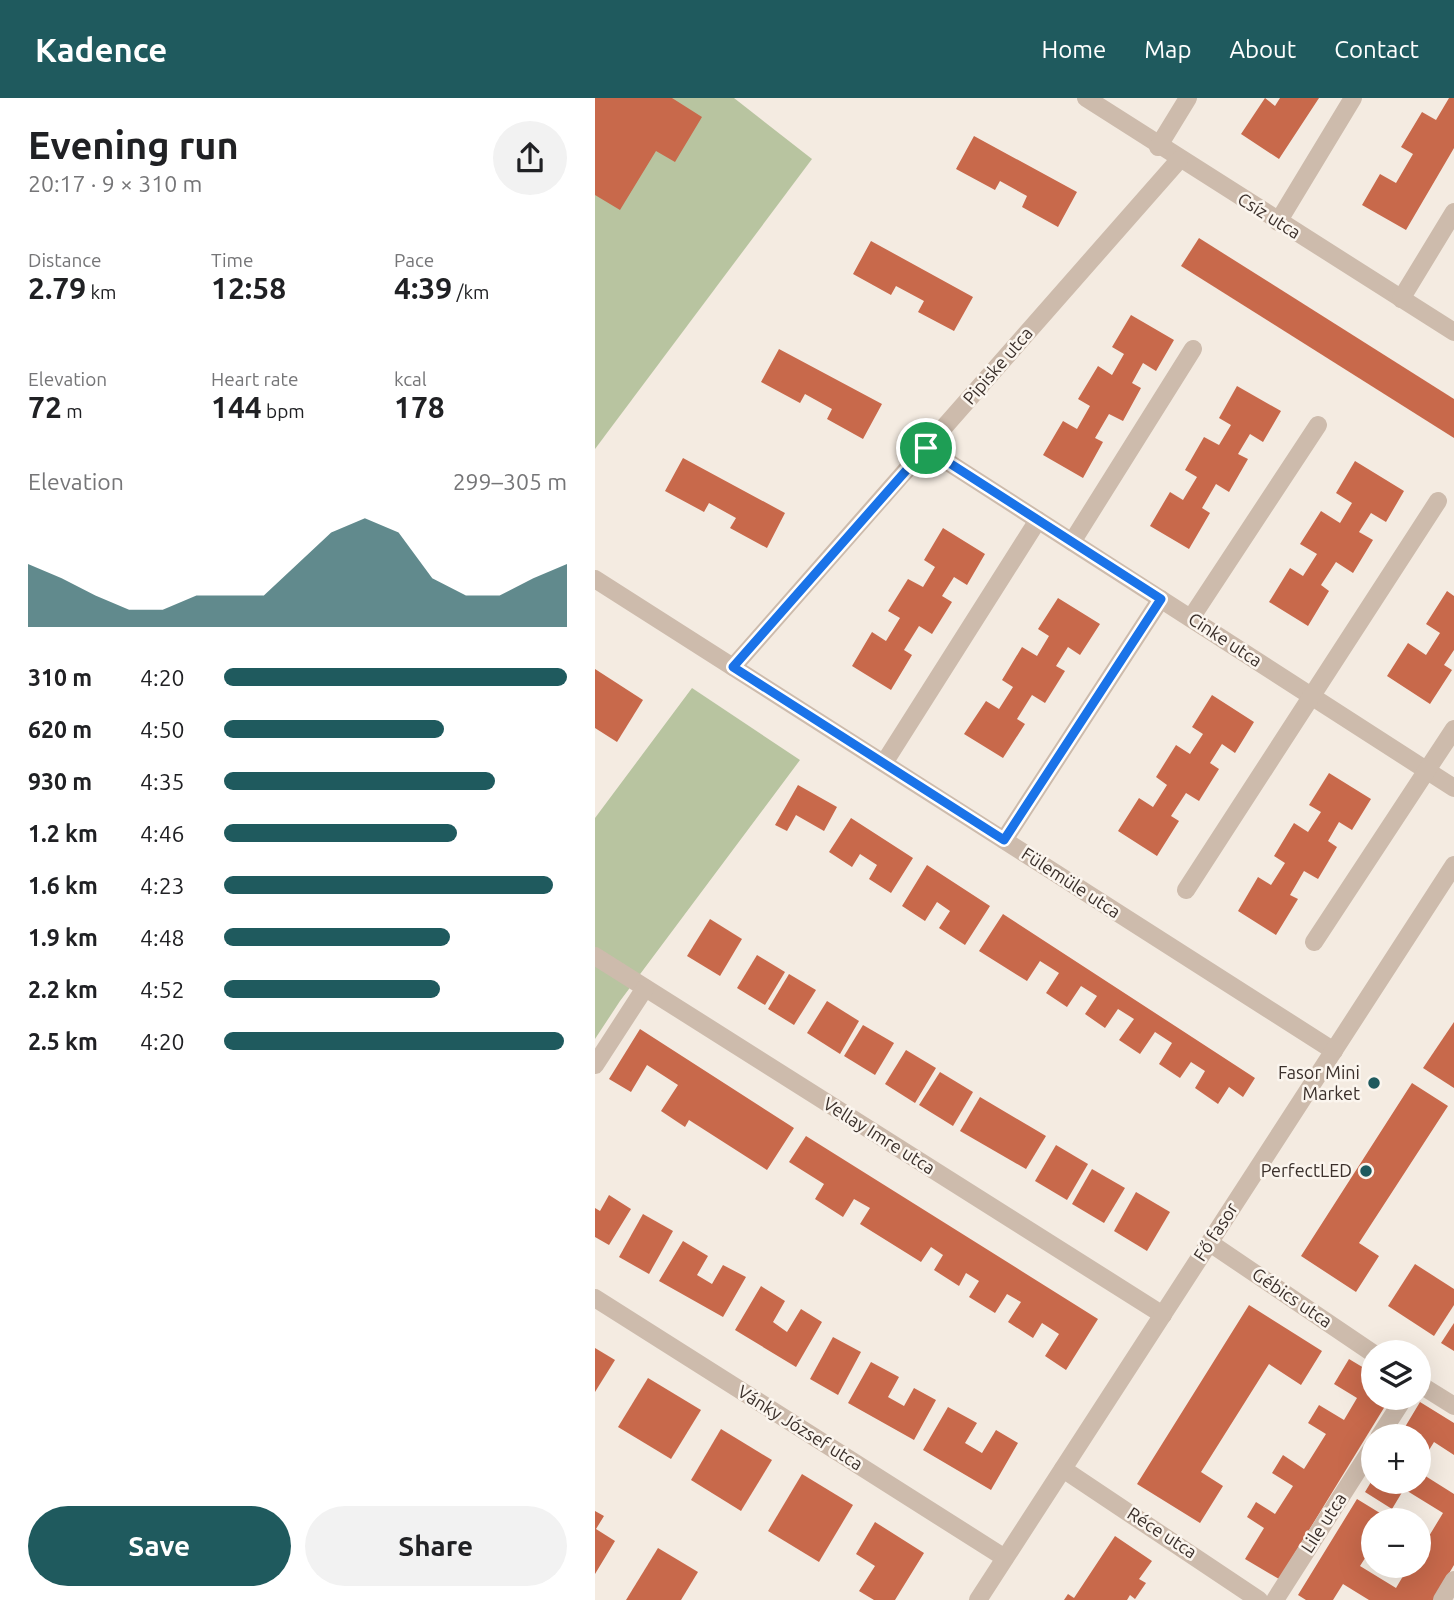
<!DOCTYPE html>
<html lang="en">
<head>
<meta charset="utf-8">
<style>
	:root { --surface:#fff; --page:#f2f2f2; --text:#202124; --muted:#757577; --accent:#1f5a5e }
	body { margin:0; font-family:Ubuntu,sans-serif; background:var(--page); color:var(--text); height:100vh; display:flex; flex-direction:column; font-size:26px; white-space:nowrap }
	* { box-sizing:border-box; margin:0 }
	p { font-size:23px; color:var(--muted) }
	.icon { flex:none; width:38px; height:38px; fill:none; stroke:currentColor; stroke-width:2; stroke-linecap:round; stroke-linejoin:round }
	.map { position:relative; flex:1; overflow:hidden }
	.details { display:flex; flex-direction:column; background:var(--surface); width:595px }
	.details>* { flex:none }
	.tools { position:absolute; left:766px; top:1242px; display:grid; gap:14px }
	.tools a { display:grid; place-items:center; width:70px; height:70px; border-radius:50%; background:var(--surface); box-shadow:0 7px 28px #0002; font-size:35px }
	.pin { position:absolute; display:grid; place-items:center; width:60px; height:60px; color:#fff; margin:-30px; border:4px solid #fff; border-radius:50%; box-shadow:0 2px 7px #0007 }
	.round { display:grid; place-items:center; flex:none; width:74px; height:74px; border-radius:37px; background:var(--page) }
	.summary { display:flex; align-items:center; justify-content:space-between; height:119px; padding:0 28px }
	h1 { font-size:38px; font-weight:700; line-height:52px }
	.figures { display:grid; grid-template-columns:repeat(3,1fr); gap:10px; height:119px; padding:7px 28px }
	.figures div { display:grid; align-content:center }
	.figures b { font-size:30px; font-weight:700 }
	.figures small { font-size:19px; font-weight:400 }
	.figures p { font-size:19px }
	.chart { height:196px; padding:14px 28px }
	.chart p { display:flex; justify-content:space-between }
	.chart svg { width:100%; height:126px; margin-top:7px; fill:var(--accent); opacity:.7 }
	.button { display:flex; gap:14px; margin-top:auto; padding:14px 28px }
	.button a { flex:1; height:80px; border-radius:42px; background:var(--accent); color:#fff; font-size:28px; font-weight:700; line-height:80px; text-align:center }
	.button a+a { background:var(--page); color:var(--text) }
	ul { padding:0 28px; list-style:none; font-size:23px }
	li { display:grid; grid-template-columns:112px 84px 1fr; align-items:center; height:52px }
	li i { height:18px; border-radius:9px; background:var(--accent) }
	header { display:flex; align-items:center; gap:42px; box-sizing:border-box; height:98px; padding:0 35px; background:var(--accent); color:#fff }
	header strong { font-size:33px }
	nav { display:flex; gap:38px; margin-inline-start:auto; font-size:24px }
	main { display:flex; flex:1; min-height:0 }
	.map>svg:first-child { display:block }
	.green { fill:#b8c4a0 }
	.building { fill:#c8694b }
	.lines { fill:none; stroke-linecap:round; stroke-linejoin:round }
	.minor { stroke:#cdbbac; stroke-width:18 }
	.route-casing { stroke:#fff; stroke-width:14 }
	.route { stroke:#1a73e8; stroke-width:9 }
	.poi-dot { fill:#1f5a5e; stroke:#fbf5ee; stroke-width:2.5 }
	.labels { text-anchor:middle; stroke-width:5; stroke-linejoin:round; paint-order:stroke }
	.street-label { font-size:18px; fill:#3b302b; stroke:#fbf5ee }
	.poi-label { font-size:18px; fill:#3b302b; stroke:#fbf5ee; text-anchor:end }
</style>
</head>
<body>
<header>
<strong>Kadence</strong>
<nav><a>Home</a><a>Map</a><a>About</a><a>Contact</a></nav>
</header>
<main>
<section class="details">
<div class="summary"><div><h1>Evening run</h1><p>20:17 · 9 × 310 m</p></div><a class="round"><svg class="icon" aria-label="share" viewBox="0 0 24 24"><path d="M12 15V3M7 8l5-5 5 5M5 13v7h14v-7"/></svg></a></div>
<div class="figures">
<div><p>Distance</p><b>2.79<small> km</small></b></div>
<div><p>Time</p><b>12:58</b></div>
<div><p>Pace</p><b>4:39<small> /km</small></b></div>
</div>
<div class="figures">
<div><p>Elevation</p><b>72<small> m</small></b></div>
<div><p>Heart rate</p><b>144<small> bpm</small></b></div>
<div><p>kcal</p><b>178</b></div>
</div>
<div class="chart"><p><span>Elevation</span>299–305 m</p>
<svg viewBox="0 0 160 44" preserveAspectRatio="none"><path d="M0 44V22L10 27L20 33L30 38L40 38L50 33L60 33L70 33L80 22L90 11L100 6L110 11L120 27L130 33L140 33L150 27L160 22V44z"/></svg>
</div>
<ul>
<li><b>310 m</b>4:20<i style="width:100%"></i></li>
<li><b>620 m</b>4:50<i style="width:64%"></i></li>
<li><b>930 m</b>4:35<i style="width:79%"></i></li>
<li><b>1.2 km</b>4:46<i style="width:68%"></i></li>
<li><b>1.6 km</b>4:23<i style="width:96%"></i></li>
<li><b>1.9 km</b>4:48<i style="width:66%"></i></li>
<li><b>2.2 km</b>4:52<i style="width:63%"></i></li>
<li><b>2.5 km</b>4:20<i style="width:99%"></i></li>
</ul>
<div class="button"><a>Save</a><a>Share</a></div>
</section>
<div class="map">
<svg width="859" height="1502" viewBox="0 0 859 1502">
	<rect width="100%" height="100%" fill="#f4ebe1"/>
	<!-- green -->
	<g class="green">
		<polygon points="0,0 139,0 217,61 0,351"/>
		<polygon points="97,590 205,662 25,903 0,941 0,720"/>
	</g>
	<!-- building -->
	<g class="building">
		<polygon points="0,0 77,0 107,19 80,64 61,53 25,112 0,97"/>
		<polygon points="670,0 680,8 685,0 724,0 684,61 646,36"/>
		<polygon points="854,0 859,0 859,50 811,132 767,107 785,76 801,85 818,56 806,49 827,14 841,22"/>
		<polygon points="379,38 482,94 463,129 427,109 432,98 405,83 400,92 361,71"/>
		<polygon points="604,140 859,301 859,340 586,168"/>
		<polygon points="276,143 378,199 359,233 323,214 329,203 301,188 296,197 258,176"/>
		<polygon points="536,217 579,242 561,273 548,265 537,285 546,290 528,323 514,316 500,340 508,344 488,380 448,357 468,323 482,331 495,308 483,301 503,268 517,277 529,256 517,249"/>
		<polygon points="184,251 287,306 268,341 232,321 237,311 210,296 205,305 166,284"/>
		<polygon points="642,288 686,313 668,344 655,336 643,356 653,361 634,394 621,386 607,410 615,415 594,451 555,428 575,394 588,402 602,379 590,372 609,339 624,347 636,327 624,320"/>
		<polygon points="88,360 190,415 172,450 135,430 141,420 114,405 109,414 70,393"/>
		<polygon points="760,363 809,393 791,424 776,415 764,434 778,442 758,475 741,464 726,487 734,493 713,528 674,504 695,470 708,478 722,456 705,446 726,413 745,425 757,405 741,395"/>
		<polygon points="348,430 390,456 372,487 359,479 347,498 357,504 337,536 324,528 309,552 317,557 296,592 257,568 277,534 291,543 305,520 293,513 313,481 328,489 340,469 329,462"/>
		<polygon points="852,493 859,498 859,552 849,567 857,572 835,606 792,578 813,545 831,557 845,535 831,526"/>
		<polygon points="463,500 505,526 485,557 473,549 461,568 470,573 450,605 437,597 422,621 430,626 408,660 369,636 391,603 404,611 418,589 407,582 427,549 442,558 454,538 443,531"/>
		<polygon points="0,571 48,602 22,644 0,630"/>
		<polygon points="617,597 659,624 640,655 627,646 615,665 624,671 604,703 591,695 576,718 584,723 562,758 523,733 544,700 558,709 572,687 561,679 581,647 595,656 608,636 597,629"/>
		<polygon points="734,675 776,701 757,732 744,724 733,743 742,749 723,781 709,773 695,797 703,801 681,837 643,813 663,779 676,787 690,765 679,758 699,725 713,734 726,714 714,707"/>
		<polygon points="203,687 242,709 229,733 201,717 192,733 180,727"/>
		<polygon points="256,720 318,760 296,795 274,781 282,767 265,756 257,769 234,754"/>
		<polygon points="332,767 395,808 370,847 344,830 355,813 342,804 330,823 307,808"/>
		<polygon points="408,816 660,980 648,999 634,989 623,1006 600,990 610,973 596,964 585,980 564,966 577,945 560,934 545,956 524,942 539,921 523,911 510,930 490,916 502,898 486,888 472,909 451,895 464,875 445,863 432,883 384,853"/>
		<polygon points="115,821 147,841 125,878 92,858"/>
		<polygon points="162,857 190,874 170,907 142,890"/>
		<polygon points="194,876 221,892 199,927 173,911"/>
		<polygon points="232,903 264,923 245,956 212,935"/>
		<polygon points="859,924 859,990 828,970"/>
		<polygon points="268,927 299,945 280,977 249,958"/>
		<polygon points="45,931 199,1030 172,1072 94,1022 90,1029 66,1013 83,987 52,967 36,994 14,981"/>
		<polygon points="311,952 341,970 320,1005 290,986"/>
		<polygon points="345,974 378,994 358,1028 324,1007"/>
		<polygon points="817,985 853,1008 764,1145 784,1158 761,1194 706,1158"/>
		<polygon points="385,999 451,1038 431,1071 365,1033"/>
		<polygon points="211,1038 503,1221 471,1272 450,1258 464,1236 447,1225 438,1240 413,1224 426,1204 412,1196 400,1215 374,1199 384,1183 371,1175 364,1188 339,1172 348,1157 336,1149 326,1164 265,1126 275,1110 259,1101 248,1119 220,1101 229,1086 194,1064"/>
		<polygon points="461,1047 493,1066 472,1102 440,1083"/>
		<polygon points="497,1071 530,1090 509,1125 477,1106"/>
		<polygon points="541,1094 575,1114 552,1153 519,1133"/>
		<polygon points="14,1097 36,1111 14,1147 0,1139 0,1110 5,1113"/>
		<polygon points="48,1116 78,1133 54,1176 24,1159"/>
		<polygon points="88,1143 113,1158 102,1177 117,1186 128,1167 151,1179 128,1219 64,1183"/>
		<polygon points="820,1166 859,1191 859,1207 839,1238 793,1208"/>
		<polygon points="166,1188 190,1203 178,1224 192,1234 206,1211 227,1224 201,1269 140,1232"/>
		<polygon points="654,1207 727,1253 706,1287 674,1266 606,1374 628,1388 605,1425 542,1386"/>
		<polygon points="859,1225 859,1253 846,1245"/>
		<polygon points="238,1239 266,1254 243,1297 215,1281"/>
		<polygon points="0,1250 20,1262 0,1294"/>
		<polygon points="754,1261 779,1276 779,1300 795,1300 684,1481 650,1461 669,1430 652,1419 661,1404 680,1416 698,1388 677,1375 688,1357 709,1371 731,1336 713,1325 724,1307 749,1322 762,1300 739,1286"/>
		<polygon points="276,1264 304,1279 293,1299 309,1308 319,1290 341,1302 319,1342 253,1305"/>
		<polygon points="53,1280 106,1312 76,1361 23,1329"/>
		<polygon points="825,1304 859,1325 859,1357 839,1344 828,1362 824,1359 824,1339 804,1339"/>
		<polygon points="353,1309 382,1325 370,1345 387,1355 401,1332 423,1345 396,1392 328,1352"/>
		<polygon points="126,1331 177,1362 146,1413 96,1382"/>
		<polygon points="824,1374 859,1396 859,1467 838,1502 774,1502 748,1486 738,1502 711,1502 703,1497 762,1401 798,1423 779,1423 779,1446 765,1468 801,1490 814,1468 824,1468 824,1439 831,1443 848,1415 809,1391 797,1411 770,1394 779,1379 779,1384 824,1384"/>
		<polygon points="207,1376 258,1407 224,1464 173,1433"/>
		<polygon points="0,1413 9,1418 1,1431 20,1443 0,1476"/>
		<polygon points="280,1424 329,1455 300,1502 279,1502 264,1493 280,1468 261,1456"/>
		<polygon points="520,1438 557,1463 544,1481 551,1485 540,1501 535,1497 532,1502 469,1502 473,1496 479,1500"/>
		<polygon points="63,1450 103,1474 86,1502 31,1502"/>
	</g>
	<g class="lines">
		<!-- minor -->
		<g class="minor">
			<polyline points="491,0 859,234"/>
			<polyline points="563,49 593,0"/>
			<polyline points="683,124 758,0"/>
			<polyline points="806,201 859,114"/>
			<polyline points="331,350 859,690"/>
			<polyline points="477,444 598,251"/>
			<polyline points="0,481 739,953"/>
			<polyline points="596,520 723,327"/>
			<polyline points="138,569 584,62"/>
			<polyline points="289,665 443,422"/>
			<polyline points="409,742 566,501"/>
			<polyline points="591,792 843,403"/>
			<polyline points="719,844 859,631"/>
			<polyline points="0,858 568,1217"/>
			<polyline points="0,967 50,890"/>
			<polyline points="615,1145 779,1256"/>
			<polyline points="0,1200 410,1460"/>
			<polyline points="824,1286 859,1308"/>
			<polyline points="784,1339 809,1300"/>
			<polyline points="468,1371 664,1502"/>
			<polyline points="383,1502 859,767"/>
			<polyline points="680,1502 779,1347"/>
			<polyline points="847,1502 859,1482"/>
		</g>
	</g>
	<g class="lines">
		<!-- route casing -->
		<g class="route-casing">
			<polygon id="route" points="331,350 566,501 409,742 138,569"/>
		</g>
		<!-- route -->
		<use href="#route" class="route"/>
	</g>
	<!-- markers -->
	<g class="poi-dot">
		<circle cx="779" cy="985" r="7"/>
		<circle cx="771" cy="1073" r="7"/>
	</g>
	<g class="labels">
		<!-- street labels -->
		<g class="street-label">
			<text transform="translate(674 118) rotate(32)" y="6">Csíz utca</text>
			<text transform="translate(403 268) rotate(-49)" y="6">Pipiske utca</text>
			<text transform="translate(630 542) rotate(33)" y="6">Cinke utca</text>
			<text transform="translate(476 785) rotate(33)" y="6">Fülemüle utca</text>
			<text transform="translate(284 1038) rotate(32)" y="6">Vellay Imre utca</text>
			<text transform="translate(621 1134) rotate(-57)" y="6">Fő fasor</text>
			<text transform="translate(697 1200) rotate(34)" y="6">Gébics utca</text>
			<text transform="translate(205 1330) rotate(32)" y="6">Vánky József utca</text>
			<text transform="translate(729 1425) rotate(-57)" y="6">Lile utca</text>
			<text transform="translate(567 1435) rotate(33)" y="6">Réce utca</text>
		</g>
		<!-- poi labels -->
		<g class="poi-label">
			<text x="765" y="981">Fasor Mini<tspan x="765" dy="21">Market</tspan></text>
			<text x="757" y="1079">PerfectLED</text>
		</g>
	</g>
</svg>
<div class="tools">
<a><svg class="icon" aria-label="layers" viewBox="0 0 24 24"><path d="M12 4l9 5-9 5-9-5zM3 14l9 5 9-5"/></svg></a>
<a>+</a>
<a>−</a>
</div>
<div class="pin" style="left:331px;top:350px;background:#1e9e55"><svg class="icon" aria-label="arrive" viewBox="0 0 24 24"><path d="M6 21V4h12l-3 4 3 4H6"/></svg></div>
</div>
</main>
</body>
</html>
